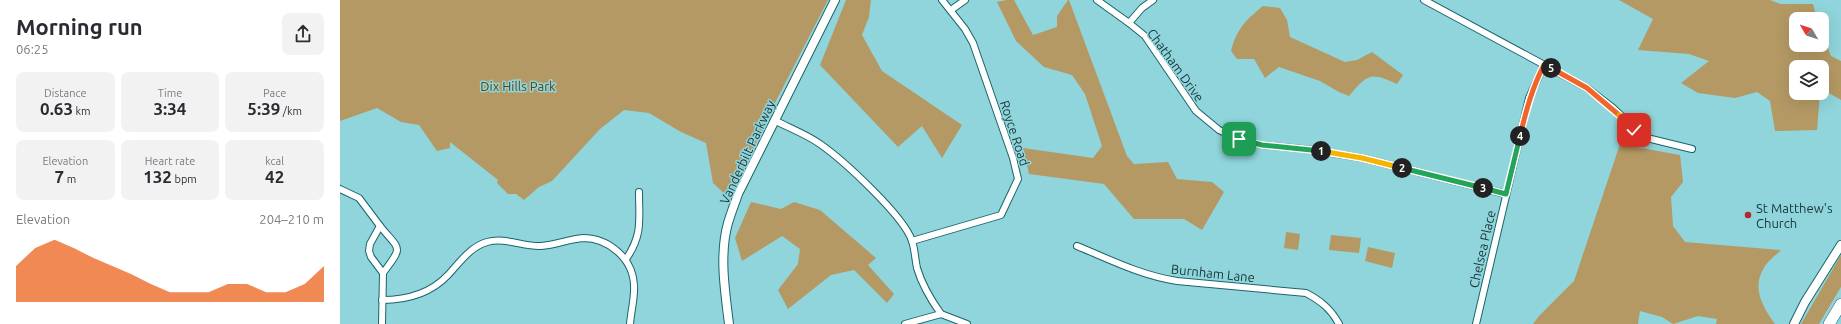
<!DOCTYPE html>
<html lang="en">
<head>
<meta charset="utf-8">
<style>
	:root { --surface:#fff; --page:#f2f2f3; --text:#2b2b33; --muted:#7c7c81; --accent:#ea580c }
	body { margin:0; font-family:Ubuntu,sans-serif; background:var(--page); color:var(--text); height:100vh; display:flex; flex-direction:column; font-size:15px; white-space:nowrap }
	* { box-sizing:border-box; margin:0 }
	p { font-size:13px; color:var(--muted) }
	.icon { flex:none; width:22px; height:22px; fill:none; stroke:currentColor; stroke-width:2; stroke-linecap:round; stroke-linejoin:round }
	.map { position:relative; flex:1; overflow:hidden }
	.sheet { display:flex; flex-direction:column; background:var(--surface); width:340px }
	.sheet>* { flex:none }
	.needle { width:26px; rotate:309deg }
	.buttons { position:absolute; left:1449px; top:12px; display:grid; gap:8px }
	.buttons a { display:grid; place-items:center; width:40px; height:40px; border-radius:8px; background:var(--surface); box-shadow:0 4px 16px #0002; font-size:20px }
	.pin { position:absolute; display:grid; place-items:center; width:34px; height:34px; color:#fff; margin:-17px; border-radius:8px; box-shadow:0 2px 6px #0006 }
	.km { position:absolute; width:20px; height:20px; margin:-10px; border-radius:50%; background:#222; color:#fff; font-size:11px; line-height:20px; text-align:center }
	.round { display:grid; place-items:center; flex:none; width:42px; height:42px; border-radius:8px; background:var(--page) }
	.overview { display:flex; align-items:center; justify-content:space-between; height:68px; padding:0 16px }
	h1 { font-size:22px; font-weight:600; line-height:30px }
	.stats { display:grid; grid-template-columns:repeat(3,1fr); gap:6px; height:68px; padding:4px 16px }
	.stats div { display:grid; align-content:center; border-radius:8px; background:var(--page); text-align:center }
	.stats b { font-size:17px; font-weight:600 }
	.stats small { font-size:11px; font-weight:400 }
	.stats p { font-size:11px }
	.chart { height:112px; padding:8px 16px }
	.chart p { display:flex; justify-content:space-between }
	.chart svg { width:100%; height:72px; margin-top:4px; fill:var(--accent); opacity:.7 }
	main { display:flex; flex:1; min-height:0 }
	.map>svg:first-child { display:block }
	.green { fill:#b49964 }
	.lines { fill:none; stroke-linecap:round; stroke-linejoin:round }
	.street-casing { stroke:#1a656b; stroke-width:8 }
	.secondary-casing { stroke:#1a656b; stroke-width:10 }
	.highway-casing { stroke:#1a656b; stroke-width:12 }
	.street { stroke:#fff; stroke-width:6 }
	.secondary { stroke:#fff; stroke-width:8 }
	.highway { stroke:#fff; stroke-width:11 }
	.split-1-casing { stroke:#fff; stroke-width:8 }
	.split-2-casing { stroke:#fff; stroke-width:8 }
	.split-3-casing { stroke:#fff; stroke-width:8 }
	.split-4-casing { stroke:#fff; stroke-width:8 }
	.split-5-casing { stroke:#fff; stroke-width:8 }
	.split-6-casing { stroke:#fff; stroke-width:8 }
	.split-7-casing { stroke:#fff; stroke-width:8 }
	.split-1 { stroke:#22a559; stroke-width:5 }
	.split-2 { stroke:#f5b400; stroke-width:5 }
	.split-3 { stroke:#22a559; stroke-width:5 }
	.split-4 { stroke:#22a559; stroke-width:5 }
	.split-5 { stroke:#f0652b; stroke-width:5 }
	.split-6 { stroke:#f0652b; stroke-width:5 }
	.split-7 { stroke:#f5b400; stroke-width:5 }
	.poi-dot { fill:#b52430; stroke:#8fd5db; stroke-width:1.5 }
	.labels { text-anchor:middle; stroke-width:3; stroke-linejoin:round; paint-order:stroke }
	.street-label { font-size:13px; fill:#193639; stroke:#8fd5db }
	.park-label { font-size:13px; fill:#5c440d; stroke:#8fd5db }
	.poi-label { font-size:13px; fill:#193639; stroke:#8fd5db; text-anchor:start }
</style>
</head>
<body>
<main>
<section class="sheet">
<div class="overview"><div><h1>Morning run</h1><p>06:25</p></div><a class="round"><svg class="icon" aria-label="share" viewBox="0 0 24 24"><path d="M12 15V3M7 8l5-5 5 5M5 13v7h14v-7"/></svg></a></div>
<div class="stats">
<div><p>Distance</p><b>0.63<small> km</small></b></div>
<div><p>Time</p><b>3:34</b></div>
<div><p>Pace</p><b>5:39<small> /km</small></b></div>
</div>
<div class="stats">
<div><p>Elevation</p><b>7<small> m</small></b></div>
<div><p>Heart rate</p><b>132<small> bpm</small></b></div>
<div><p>kcal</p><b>42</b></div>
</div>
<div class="chart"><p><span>Elevation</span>204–210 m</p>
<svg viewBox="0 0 160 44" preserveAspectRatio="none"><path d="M0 44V22L10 11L20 6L30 11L40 17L50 22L60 27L70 33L80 38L90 38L100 38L110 33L120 33L130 38L140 38L150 33L160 22V44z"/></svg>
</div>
</section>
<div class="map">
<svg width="1501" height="324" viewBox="0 0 1501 324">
	<rect width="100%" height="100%" fill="#8fd5db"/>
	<!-- green -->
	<g class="green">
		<polygon points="0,0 488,0 436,101 395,187 386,195 373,183 366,143 341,132 309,113 284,110 260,129 212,181 199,187 184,200 176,194 168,194 157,183 158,180 110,142 110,148 97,151 79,125 61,122 37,108 0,121"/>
		<polygon points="506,0 531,0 529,17 522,35 542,71 622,125 602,158 582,126 558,147 480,65"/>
		<polygon points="666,0 674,0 693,35 717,27 717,16 728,0 729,0 787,156 794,164 828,162 837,179 872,182 884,192 862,230 844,219 794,219 764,184 689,174 683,148 753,158 762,146 745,94 732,75 704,67 676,41 657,2"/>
		<polygon points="1279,0 1430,0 1441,4 1473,4 1477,19 1456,19 1456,45 1482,45 1482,33 1491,56 1501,61 1501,100 1482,89 1482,67 1456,67 1456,93 1480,93 1477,130 1435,131 1430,101 1417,92 1395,98 1358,93 1341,83 1369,61 1349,54 1298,50 1313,19"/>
		<path d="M923 6 940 8 947 20 950 37 1005 62 1017 60 1032 52 1063 75 1057 84C1031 72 1028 73 1009 96L999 92 980 81 939 67 925 78 914 59H897L891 51C897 28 906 20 923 6Z"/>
		<path d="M1280 144 1340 155 1343 182 1331 197 1333 226 1345 242 1441 250C1436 255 1429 260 1425 266 1411 287 1422 306 1435 324H1376L1377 319 1358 316 1333 324 1322 317 1300 311 1298 324H1193L1199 316 1234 281Z"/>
		<polygon points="411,202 441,209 454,202 480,210 536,258 528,265 554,294 547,303 514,270 491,275 448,309 438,290 458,264 460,249 442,236 402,261 395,238"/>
		<polygon points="946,232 960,234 958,250 944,248"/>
		<polygon points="991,235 1021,238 1019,253 989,250"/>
		<polygon points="1028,247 1055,253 1052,268 1025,261"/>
		<polygon points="1501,255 1501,287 1479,324 1461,324"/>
	</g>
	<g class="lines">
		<!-- street casing -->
		<g class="street-casing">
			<g id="street">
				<polyline points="757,0 789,23 805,36 856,111 879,130 899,139 922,145 973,150 1022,158 1166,194"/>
				<polyline points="1084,0 1247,88 1273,108 1303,137 1352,149"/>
				<polyline points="611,10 625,0"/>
				<polyline points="789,23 802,8 813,0"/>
				<path d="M434 120C449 128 466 134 480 144 503 160 564 216 572 241 575 250 575 259 577 268 582 285 591 300 601 314"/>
				<polyline points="0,189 19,198 40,226"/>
				<polyline points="572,241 661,215 678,179 673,158 633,43 625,29 602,0"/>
				<path d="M737 246C771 260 800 275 837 281L966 293C981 301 991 309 999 324"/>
				<path d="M286 259C303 235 299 219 299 192"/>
				<path d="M42 300C67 300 90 294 108 275 120 262 130 247 147 242 165 237 184 247 201 246 216 245 229 239 243 238 269 238 293 259 294 285 295 297 291 311 290 324"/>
				<path d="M42 324 43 273 31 257 29 251 30 244 40 226C60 251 64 245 43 273"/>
				<polyline points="565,324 601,314 627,324"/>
				<polyline points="1136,324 1189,98 1204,65"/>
			</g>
		</g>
		<!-- secondary casing -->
		<g class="secondary-casing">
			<g id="secondary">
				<path d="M389 324C385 291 379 255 388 223 391 213 395 203 398 194L495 0"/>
				<polyline points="1454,324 1465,302 1501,245"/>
			</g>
		</g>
		<!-- highway casing -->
		<g class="highway-casing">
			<polyline id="highway" points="1489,324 1501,304"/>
		</g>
		<!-- street -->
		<use href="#street" class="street"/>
		<!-- secondary -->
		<use href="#secondary" class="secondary"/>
		<!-- highway -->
		<use href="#highway" class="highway"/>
	</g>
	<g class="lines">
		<!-- split-1 casing -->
		<g class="split-1-casing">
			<polyline id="split-1" points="899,139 922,145 981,151"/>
		</g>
		<!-- split-2 casing -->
		<g class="split-2-casing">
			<polyline id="split-2" points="981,151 1022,158 1062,168"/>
		</g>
		<!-- split-3 casing -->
		<g class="split-3-casing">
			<polyline id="split-3" points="1062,168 1143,188"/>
		</g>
		<!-- split-4 casing -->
		<g class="split-4-casing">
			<polyline id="split-4" points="1143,188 1166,194 1180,136"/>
		</g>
		<!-- split-5 casing -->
		<g class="split-5-casing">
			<path id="split-5" d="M1180 136C1186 111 1192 88 1204 65L1211 68"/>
		</g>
		<!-- split-6 casing -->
		<g class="split-6-casing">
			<polyline id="split-6" points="1211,68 1247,88 1279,115"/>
		</g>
		<!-- split-7 casing -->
		<g class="split-7-casing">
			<polyline id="split-7" points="1279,115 1294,130"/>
		</g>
		<!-- split-1 -->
		<use href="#split-1" class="split-1"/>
		<!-- split-2 -->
		<use href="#split-2" class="split-2"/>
		<!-- split-3 -->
		<use href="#split-3" class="split-3"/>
		<!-- split-4 -->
		<use href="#split-4" class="split-4"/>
		<!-- split-5 -->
		<use href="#split-5" class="split-5"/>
		<!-- split-6 -->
		<use href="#split-6" class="split-6"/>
		<!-- split-7 -->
		<use href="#split-7" class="split-7"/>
	</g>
	<!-- markers -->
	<circle class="poi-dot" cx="1408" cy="215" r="4"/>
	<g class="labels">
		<!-- street labels -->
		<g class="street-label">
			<text transform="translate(836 65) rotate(54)" y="5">Chatham Drive</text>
			<text transform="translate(675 133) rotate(72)" y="5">Royce Road</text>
			<text transform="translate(407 152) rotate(-65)" y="5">Vanderbilt Parkway</text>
			<text transform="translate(1142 249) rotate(-77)" y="5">Chelsea Place</text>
			<text transform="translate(873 273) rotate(6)" y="5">Burnham Lane</text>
		</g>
		<!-- park labels -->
		<g class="park-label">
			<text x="178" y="91">Dix Hills Park</text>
		</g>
		<!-- poi labels -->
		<g class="poi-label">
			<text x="1416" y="213">St Matthew's<tspan x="1416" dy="15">Church</tspan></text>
		</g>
	</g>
</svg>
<div class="buttons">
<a><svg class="needle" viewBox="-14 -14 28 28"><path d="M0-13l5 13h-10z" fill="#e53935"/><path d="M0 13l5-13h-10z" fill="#7c7c81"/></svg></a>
<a><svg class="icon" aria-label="layers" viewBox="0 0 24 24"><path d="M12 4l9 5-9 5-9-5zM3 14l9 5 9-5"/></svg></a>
</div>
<div class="pin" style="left:899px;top:139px;background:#1e9e55"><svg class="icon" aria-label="arrive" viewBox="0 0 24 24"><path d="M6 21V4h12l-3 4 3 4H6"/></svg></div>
<div class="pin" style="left:1294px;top:130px;background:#d93025"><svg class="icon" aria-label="check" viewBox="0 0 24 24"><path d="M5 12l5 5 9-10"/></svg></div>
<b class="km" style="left:981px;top:151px">1</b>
<b class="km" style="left:1062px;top:168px">2</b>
<b class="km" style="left:1143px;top:188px">3</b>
<b class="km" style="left:1180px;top:136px">4</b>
<b class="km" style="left:1211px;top:68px">5</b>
</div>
</main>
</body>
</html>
